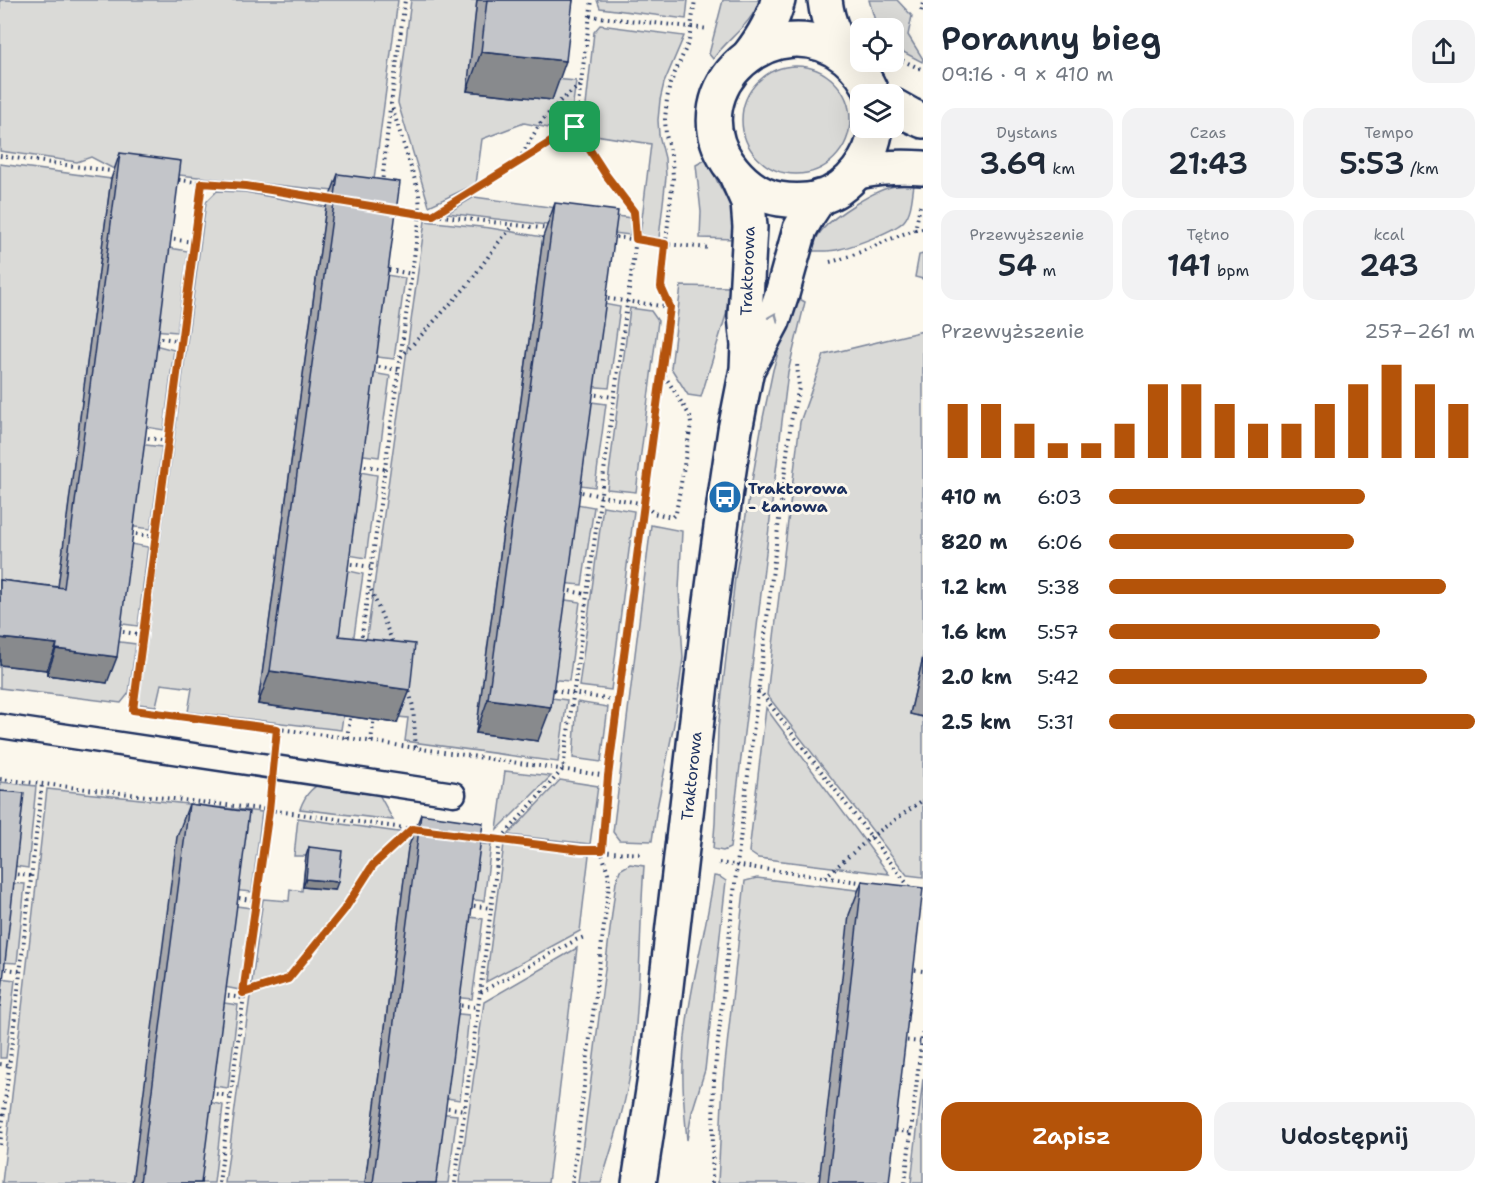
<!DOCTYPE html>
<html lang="pl">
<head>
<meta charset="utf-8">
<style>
	:root { --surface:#fff; --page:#f2f2f3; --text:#1f2937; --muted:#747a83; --accent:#b45309 }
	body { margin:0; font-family:"Shantell Sans",sans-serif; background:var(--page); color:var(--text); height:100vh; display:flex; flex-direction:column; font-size:22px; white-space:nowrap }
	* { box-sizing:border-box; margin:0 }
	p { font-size:20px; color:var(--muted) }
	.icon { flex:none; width:33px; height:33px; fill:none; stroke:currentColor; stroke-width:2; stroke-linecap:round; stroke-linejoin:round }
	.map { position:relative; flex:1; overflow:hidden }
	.side { display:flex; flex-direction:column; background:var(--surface); width:570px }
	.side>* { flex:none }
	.tools { position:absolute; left:850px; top:18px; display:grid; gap:12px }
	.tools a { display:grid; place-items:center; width:54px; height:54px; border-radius:12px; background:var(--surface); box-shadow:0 6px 24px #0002; font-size:30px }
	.pin { position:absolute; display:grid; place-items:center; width:51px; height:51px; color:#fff; margin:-26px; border-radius:12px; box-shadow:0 3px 9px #0006 }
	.round { display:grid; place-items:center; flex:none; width:63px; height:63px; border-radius:18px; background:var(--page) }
	.headline { display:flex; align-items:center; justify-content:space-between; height:102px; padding:0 18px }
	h1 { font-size:33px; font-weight:600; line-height:45px }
	.figures { display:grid; grid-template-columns:repeat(3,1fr); gap:9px; height:102px; padding:6px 18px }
	.figures div { display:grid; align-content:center; border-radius:15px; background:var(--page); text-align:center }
	.figures b { font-size:30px; font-weight:600 }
	.figures small { font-size:16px; font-weight:400 }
	.figures p { font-size:16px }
	.chart { height:168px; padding:12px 18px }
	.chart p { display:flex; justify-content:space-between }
	.chart svg { width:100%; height:108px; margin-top:6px; stroke:var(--accent); stroke-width:6 }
	.cta { display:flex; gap:12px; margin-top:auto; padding:12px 18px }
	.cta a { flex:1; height:69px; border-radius:18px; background:var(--accent); color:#fff; font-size:24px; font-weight:600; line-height:69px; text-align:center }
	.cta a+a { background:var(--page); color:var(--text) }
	ul { padding:0 18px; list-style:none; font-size:20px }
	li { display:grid; grid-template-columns:96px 72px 1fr; align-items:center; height:45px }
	li i { height:15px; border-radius:8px; background:var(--accent) }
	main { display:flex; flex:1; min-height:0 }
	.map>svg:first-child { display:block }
	.green { fill:#dadad7; stroke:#7a849a; stroke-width:1.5 }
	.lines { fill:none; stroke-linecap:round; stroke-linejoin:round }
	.lane-casing { stroke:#1b2f5e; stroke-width:27 }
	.street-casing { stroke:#1b2f5e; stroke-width:38 }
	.secondary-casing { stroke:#1b2f5e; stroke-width:38 }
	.path { stroke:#1b2f5e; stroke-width:4; stroke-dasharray:1.5 4.5; stroke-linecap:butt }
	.lane { stroke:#fbf7ec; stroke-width:22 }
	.street { stroke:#fbf7ec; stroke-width:33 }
	.secondary { stroke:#fbf7ec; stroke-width:33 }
	.wall { fill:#a8a9ad; stroke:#1b2f5e; stroke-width:1.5 }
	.shaded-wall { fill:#888a8d; stroke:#1b2f5e; stroke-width:1.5 }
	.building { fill:#c3c5c9; stroke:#1b2f5e; stroke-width:1.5 }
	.oneway { stroke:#8b93a5 }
	.route-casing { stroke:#fff; stroke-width:12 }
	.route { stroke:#b45309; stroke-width:8 }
	.labels { text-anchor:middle; stroke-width:6; stroke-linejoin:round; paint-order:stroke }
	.street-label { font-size:16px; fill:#1b2f5e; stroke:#fbf7ec }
	.poi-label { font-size:16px; font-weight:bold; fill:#1b2f5e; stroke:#fbf7ec; text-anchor:start }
</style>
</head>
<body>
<main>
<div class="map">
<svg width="923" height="1183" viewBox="0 0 923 1183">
	<rect width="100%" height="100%" fill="#fbf7ec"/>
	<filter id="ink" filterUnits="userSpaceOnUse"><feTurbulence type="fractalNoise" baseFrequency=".0167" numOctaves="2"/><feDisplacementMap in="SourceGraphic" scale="12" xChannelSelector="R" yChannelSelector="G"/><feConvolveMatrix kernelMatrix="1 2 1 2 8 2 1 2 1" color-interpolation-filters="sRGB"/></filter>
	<g filter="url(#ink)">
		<!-- green -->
		<g class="green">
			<polygon points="0,0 398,0 372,195 112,168 91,157 77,162 0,151"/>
			<polygon points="411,0 477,0 468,91 554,79 576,81 569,132 524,123 482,139 476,184 429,206 398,103"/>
			<polygon points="597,0 688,0 686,19 600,8"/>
			<path d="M723 0H760C751 25 728 38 713 59L709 54Z"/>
			<polygon points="869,0 897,0 912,16 908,35 923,59 922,62 894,47 894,28 879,28 875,21"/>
			<polygon points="600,25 684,36 664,83 660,100 658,120 659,135 665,158 666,177 659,238 640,235 651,144 583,133 594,32"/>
			<circle cx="796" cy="120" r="54"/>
			<polygon points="707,159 718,183 731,206 736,220 736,239 700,238 701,212 696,165"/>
			<polygon points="0,164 111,179 47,674 112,641 136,644 129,693 121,703 0,688"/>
			<path d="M914 185C912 196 912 212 904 221 895 231 854 246 840 249 831 252 821 251 812 251 814 243 817 236 822 230 835 215 876 189 895 186 901 185 908 185 914 185Z"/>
			<polygon points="217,191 245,192 326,207 258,704 321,713 350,671 341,730 188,712 192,688 161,684 156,706 138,704 206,202"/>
			<polygon points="474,197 631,218 630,235 447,213"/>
			<polygon points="425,221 490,228 543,237 476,732 538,741 544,697 567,700 558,762 405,741 408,718 398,717 360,686"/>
			<polygon points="163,247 188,251 177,332 153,330"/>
			<polygon points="923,254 923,279 915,277 919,255"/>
			<polygon points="380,274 405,278 394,359 369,356"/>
			<polygon points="681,286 730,287 726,315 701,397 688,395 671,368"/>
			<polygon points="794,296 805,302 788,372 730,848 723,851 713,849 715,823 718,729 735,578 763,418 773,370"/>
			<polygon points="598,303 620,307 609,388 586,386"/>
			<polygon points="630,308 651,311 658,321 636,492 607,489"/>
			<polygon points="923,331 923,657 910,714 923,717 923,877 907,875 767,695 800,422 824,355"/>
			<polygon points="151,344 174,350 164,430 140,426"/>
			<polygon points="367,372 390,376 379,457 356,454"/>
			<polygon points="584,401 606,404 595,487 573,484"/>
			<polygon points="138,444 162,447 151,529 127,526"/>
			<polygon points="354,471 377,475 366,558 342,554"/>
			<polygon points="571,503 594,507 582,585 560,583"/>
			<polygon points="603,506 634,511 611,690 579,686"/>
			<polygon points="651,525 682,531 679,590 683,658 674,724 656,813 652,841 619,840 613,832"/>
			<polygon points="125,543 148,547 138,626 115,623"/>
			<polygon points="340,569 363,574 351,656 329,651"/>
			<polygon points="558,599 580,602 569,681 547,679"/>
			<polygon points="577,702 608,707 601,762 573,758"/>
			<polygon points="766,708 889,874 758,858 749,852"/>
			<polygon points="505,771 551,776 497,830"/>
			<path d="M329 778 375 787 393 820 300 809C306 792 313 787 329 778Z"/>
			<polygon points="560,780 598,786 590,844 508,835"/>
			<polygon points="0,782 36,786 28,868 7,865 0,826"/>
			<polygon points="47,789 262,812 252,892 231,890 132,1183 2,1183"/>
			<polygon points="298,818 491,845 484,901 465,899 408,849 365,1183 225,1183 263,899 289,901 290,889 302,891 306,856 294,856"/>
			<polygon points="504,844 589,855 580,931 486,982"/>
			<path d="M630 864 644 866C639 932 641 998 632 1063 626 1104 613 1144 601 1183H578L616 882 620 870Z"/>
			<path d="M714 876 720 877 726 881 705 1070 692 1112 687 1140C685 1116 682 1091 683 1066 685 1002 705 939 714 876Z"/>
			<polygon points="757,878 914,897 819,1183 718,1183 723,1082 745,881"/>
			<polygon points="5,883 25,884 17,963 0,962"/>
			<polygon points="229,905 251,908 240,990 219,986"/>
			<polygon points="463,916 483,919 472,999 452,997"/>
			<polygon points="577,948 548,1183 459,1183 484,1002"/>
			<polygon points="0,978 15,980 6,1058 0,1058"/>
			<polygon points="217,1002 238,1005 228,1088 206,1085"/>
			<polygon points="450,1013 469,1015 460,1100 439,1097"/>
			<polygon points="923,1078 923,1183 911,1183"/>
			<polygon points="204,1101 223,1105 214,1183 193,1183"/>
			<polygon points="437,1113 457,1115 448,1183 428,1183"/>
		</g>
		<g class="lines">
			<!-- lane casing -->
			<g class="lane-casing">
				<polyline id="lane" points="0,726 454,794"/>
			</g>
			<!-- street casing -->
			<g class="street-casing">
				<g id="street">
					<polyline points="894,106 910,115 923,121"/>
					<path d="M858 172C881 167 899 166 923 168"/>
				</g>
			</g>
			<!-- secondary casing -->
			<g class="secondary-casing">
				<g id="secondary">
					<path d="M825 0C828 26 837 42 853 62"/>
					<path d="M750 54C763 37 773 21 778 0"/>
					<path d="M872 94C867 80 858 68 846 58 776 2 678 88 728 163 740 180 758 196 779 199 792 201 806 201 819 198 850 189 872 158 876 128"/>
					<polyline points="749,366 773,321 782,294 800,229 808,215 820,197"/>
					<polyline points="639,1183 657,1064 708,624 725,497 735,430 747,369 748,345 745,316 750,227 748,202 736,175"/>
				</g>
			</g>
			<!-- path -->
			<g class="path">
				<polyline points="921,11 923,3"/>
				<polyline points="590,16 709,29"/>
				<polyline points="897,58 923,70"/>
				<polyline points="0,156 118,172"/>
				<polyline points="519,160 541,122 559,102 580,85"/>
				<polyline points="173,179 202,183 246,186 332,200"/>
				<polyline points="382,184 390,108"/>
				<polyline points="393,210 549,229"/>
				<polyline points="433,215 575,127"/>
				<polyline points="915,230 923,229"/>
				<polyline points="610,236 665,244 710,248"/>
				<polyline points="168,239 194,242"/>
				<path d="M830 262C860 255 886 239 915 230L920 206"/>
				<polyline points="383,269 412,274"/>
				<polyline points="602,298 669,307"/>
				<polyline points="155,337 181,341"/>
				<polyline points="401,357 466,287 499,242 513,226"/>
				<polyline points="373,366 399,370"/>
				<polyline points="590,394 613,397"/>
				<polyline points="142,437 168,441"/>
				<polyline points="359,465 385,469"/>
				<polyline points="576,491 644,504 653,513 672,517 676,513 691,424 690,416 661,370"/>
				<polyline points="130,533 156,537"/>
				<polyline points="345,563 371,567"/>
				<polyline points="371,590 394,645"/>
				<polyline points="564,590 586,594"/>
				<polyline points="117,631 143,635"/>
				<polyline points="361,642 420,214 419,193 391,104 405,0"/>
				<polyline points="408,686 413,707 416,749"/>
				<polyline points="548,689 618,701"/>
				<polyline points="759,690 911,889"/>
				<polyline points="133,710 202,183"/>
				<polyline points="158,713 347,738 608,776"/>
				<polyline points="347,738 351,712"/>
				<polyline points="371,742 374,716"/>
				<polyline points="0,779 269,810 419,830"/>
				<polyline points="477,837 581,850 643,854"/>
				<polyline points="719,863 866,883"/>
				<polyline points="11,874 31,876"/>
				<polyline points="825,877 871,837 923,800"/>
				<polyline points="233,897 256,901"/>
				<polyline points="468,905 491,908"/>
				<polyline points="0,968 20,971"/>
				<polyline points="909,969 923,971"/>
				<polyline points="481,992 576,940 587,936"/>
				<polyline points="243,993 288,979 344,910 373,865 412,829"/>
				<polyline points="222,995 243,998"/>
				<polyline points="455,1005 478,1007"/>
				<polyline points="901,1040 921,1042"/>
				<polyline points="0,1064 9,1065"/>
				<polyline points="210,1093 230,1096"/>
				<polyline points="442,1107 465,1110"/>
				<polyline points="890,1130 911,1132"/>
				<polyline points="0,1145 42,784"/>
				<polyline points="219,1183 270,800"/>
				<polyline points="455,1183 500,840 563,769 636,239 634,212 606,175 575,127 592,0"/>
				<polyline points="572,1183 609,885 608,873 601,850 608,776 670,307 661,287 673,178 672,159 666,135 665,119 667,99 670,84 689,41 695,0"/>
				<polyline points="712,1183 714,1078 737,865 791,421 799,388 797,363"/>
				<polyline points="905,1183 923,1028"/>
			</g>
			<!-- lane -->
			<use href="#lane" class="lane"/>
			<!-- street -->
			<use href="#street" class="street"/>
			<!-- secondary -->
			<use href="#secondary" class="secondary"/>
		</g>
		<!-- wall -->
		<g class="wall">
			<polygon points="477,0 573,0 552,100 467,91"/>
			<polygon points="120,153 107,683 47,675 47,670 0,665 0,580 58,587 111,179"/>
			<polygon points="338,174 339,636 397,723 258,704 326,207"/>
			<polygon points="555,203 538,741 476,733 543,237"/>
			<polygon points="923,657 923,717 910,714"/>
			<polygon points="189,804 201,1183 132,1183 177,837"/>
			<polygon points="421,814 436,1183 365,1183 408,848"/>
			<polygon points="309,847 335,890 303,887 306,856"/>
			<polygon points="862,881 889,1183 819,1183 849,915"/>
		</g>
		<!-- shaded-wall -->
		<g class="shaded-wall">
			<polygon points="481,52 566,61 552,100 467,91"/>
			<polygon points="0,638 57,644 47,670 0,665"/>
			<polygon points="56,649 117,657 107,683 47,675"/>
			<polygon points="270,671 410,690 397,723 258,704"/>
			<polygon points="488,699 551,707 538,741 476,733"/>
			<polygon points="306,879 338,882 335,890 303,887"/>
		</g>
		<!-- building -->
		<g class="building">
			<polygon points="487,0 573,0 566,61 481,52"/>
			<polygon points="120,153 181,161 117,657 56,649 57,644 0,638 0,580 64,588"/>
			<polygon points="338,174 400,182 339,636 415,644 410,690 270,671"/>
			<polygon points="555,203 618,211 551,707 488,699"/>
			<polygon points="0,791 24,793 0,1007"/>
			<polygon points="189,804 249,812 201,1183 140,1183"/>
			<polygon points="421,814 483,823 436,1183 373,1183"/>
			<polygon points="309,847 342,851 338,882 306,879"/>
			<polygon points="862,881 923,888 889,1183 828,1183"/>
		</g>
		<!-- one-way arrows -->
		<defs><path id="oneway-chevron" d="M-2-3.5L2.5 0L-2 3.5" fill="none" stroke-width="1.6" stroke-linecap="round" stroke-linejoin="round" transform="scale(1.5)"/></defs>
		<use class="oneway" href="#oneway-chevron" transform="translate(774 317) rotate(-67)"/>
	</g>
	<g class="lines" filter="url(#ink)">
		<!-- route casing -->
		<g class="route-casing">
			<polygon id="route" points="575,127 606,175 634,212 636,239 665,244 661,287 670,307 608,776 602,850 581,850 412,829 373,865 344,910 288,979 243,993 269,810 277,729 133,710 202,183 246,186 420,214 433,215"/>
		</g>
		<!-- route -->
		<use href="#route" class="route"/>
	</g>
	<!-- icons -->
	<defs>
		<g id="bus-disc" transform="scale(1.725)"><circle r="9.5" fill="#1f6fb2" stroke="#fbf7ec"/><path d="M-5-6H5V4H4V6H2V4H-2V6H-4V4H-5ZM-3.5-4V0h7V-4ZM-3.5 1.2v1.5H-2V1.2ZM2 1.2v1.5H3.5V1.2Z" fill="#fff"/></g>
	</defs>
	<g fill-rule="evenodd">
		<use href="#bus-disc" x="725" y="497"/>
	</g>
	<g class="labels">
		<!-- street labels -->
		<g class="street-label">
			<text transform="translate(747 271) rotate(-88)" y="6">Traktorowa</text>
			<text transform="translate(691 776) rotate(-84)" y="6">Traktorowa</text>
		</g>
		<!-- poi labels -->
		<g class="poi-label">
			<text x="748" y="494">Traktorowa<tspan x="748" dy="18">- Łanowa</tspan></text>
		</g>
	</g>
</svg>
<div class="tools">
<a><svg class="icon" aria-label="locate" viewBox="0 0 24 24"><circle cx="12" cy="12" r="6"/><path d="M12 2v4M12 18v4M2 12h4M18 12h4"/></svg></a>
<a><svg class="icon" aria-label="layers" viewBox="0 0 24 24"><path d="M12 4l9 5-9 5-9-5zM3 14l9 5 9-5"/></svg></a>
</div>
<div class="pin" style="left:575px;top:127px;background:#1e9e55"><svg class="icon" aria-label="arrive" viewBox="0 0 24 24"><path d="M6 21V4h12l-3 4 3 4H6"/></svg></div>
</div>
<section class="side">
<div class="headline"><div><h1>Poranny bieg</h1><p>09:16 · 9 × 410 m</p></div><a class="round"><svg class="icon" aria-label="share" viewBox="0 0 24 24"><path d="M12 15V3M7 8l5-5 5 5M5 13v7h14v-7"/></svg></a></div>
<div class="figures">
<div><p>Dystans</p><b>3.69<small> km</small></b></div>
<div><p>Czas</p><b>21:43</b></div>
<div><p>Tempo</p><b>5:53<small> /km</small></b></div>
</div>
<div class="figures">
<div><p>Przewyższenie</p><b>54<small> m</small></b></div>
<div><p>Tętno</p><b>141<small> bpm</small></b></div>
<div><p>kcal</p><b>243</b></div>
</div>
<div class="chart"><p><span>Przewyższenie</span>257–261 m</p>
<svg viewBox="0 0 160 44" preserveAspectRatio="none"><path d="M5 44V22M15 44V22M25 44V30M35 44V38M45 44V38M55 44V30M65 44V14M75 44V14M85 44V22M95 44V30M105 44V30M115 44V22M125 44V14M135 44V6M145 44V14M155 44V22"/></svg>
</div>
<ul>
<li><b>410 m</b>6:03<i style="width:70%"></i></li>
<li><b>820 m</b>6:06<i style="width:67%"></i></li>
<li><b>1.2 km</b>5:38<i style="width:92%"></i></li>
<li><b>1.6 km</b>5:57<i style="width:74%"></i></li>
<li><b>2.0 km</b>5:42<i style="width:87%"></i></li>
<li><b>2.5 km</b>5:31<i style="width:100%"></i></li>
</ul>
<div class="cta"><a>Zapisz</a><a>Udostępnij</a></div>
</section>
</main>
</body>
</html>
